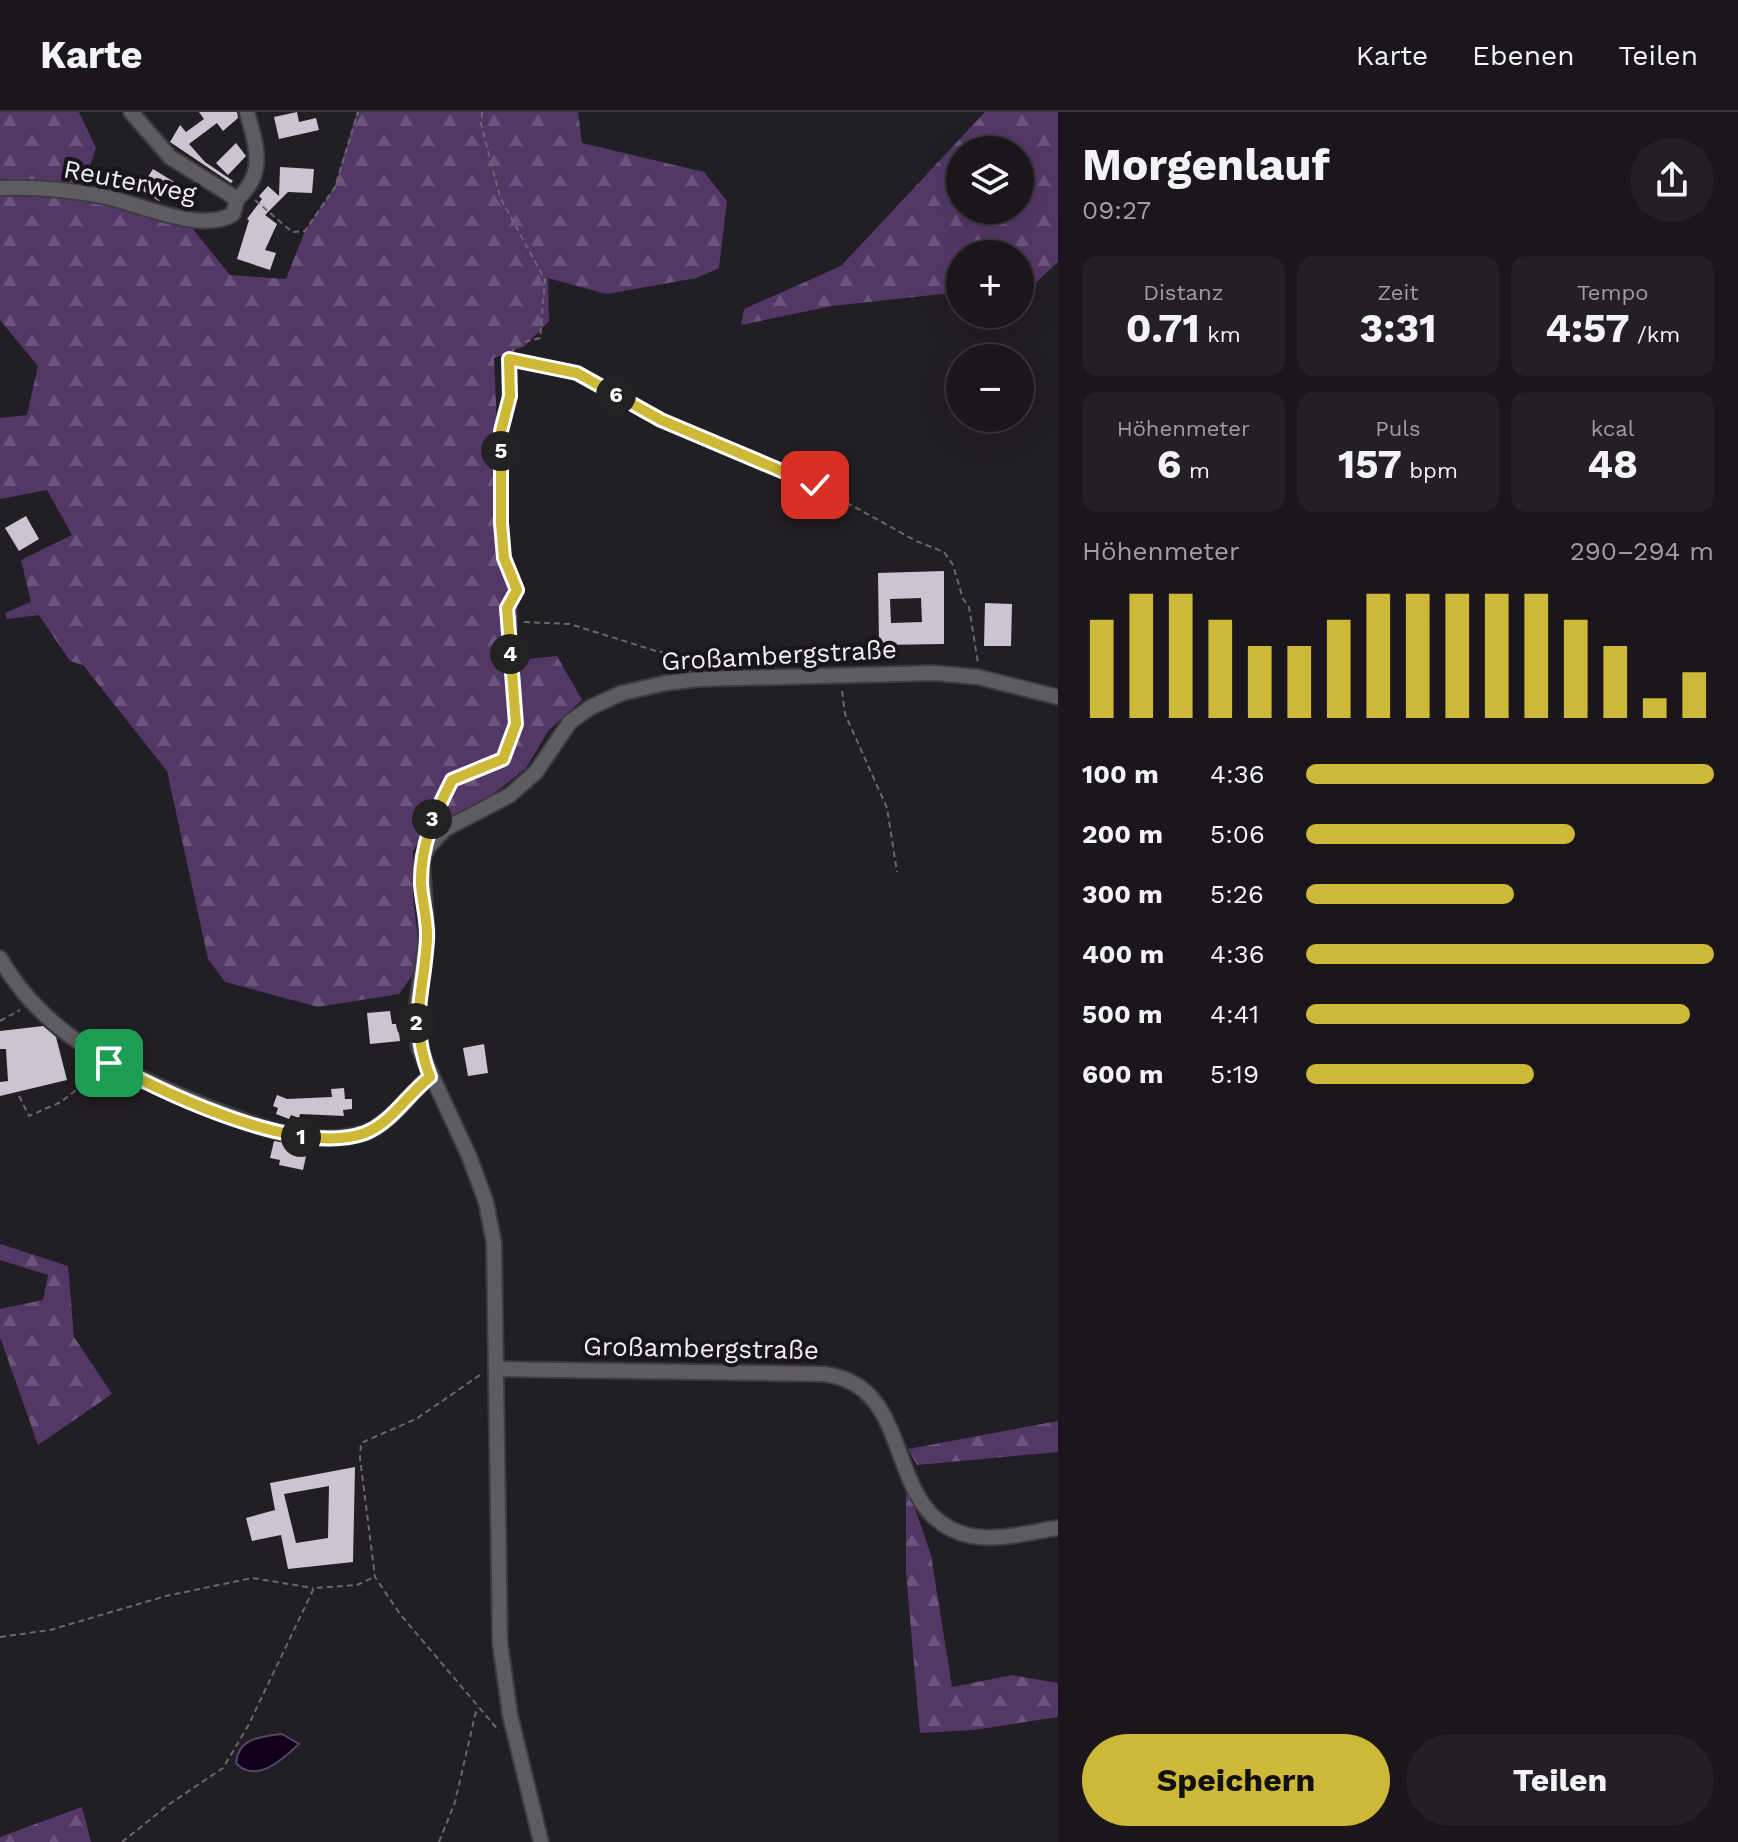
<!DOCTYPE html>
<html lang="de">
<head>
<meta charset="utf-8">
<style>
	:root { --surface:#1a161c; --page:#231f25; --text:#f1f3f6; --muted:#9f9fa3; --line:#38353b; --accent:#ceb837 }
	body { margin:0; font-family:"Work Sans",sans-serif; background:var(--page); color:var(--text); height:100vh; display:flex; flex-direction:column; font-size:30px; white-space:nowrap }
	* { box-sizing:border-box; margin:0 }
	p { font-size:26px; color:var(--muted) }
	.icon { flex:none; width:44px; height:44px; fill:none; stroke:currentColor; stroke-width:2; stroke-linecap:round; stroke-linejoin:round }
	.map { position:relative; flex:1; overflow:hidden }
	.panel { display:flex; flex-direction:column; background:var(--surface); width:680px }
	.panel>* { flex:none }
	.buttons { position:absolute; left:946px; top:24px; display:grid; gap:16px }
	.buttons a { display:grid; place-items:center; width:88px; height:88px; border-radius:50%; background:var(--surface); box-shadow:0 8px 32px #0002,0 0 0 2px var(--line); font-size:40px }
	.pin { position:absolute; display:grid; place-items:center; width:68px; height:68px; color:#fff; margin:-34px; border-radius:16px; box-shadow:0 4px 12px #0006 }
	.km { position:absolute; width:40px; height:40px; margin:-20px; border-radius:50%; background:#222; color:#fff; font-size:22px; line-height:40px; text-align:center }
	.round { display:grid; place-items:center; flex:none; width:84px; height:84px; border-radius:42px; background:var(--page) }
	.summary { display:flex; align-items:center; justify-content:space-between; height:136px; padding:0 24px }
	h1 { font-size:44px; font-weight:700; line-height:60px }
	.metrics { display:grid; grid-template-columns:repeat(3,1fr); gap:12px; height:136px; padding:8px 24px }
	.metrics div { display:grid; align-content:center; border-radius:16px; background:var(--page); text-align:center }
	.metrics b { font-size:40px; font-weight:700 }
	.metrics small { font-size:22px; font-weight:400 }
	.metrics p { font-size:22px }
	.chart { height:224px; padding:16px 24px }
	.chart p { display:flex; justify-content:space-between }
	.chart svg { width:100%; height:144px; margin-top:8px; stroke:var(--accent); stroke-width:6 }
	.action { display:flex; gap:16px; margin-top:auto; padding:16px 24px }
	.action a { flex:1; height:92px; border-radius:48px; background:var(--accent); color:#111; font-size:32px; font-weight:700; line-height:92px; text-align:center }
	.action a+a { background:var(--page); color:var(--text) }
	ul { padding:0 24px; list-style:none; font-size:26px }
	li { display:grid; grid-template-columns:128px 96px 1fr; align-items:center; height:60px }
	li i { height:20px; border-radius:10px; background:var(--accent) }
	header { display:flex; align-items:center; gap:48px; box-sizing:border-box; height:112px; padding:0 40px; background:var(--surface); border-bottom:2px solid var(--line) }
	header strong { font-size:38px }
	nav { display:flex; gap:44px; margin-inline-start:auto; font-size:28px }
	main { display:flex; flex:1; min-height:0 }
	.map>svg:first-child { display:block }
	.forest { fill:url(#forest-firs); fill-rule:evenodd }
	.water { fill:#12011e; stroke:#55485e; stroke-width:2 }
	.building { fill:#cbc5cf; fill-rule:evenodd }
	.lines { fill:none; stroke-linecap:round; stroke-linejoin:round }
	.street-casing { stroke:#3e3b40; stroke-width:18 }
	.path { stroke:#6b676e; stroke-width:2; stroke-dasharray:6 4; stroke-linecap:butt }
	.street { stroke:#5f5b63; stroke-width:14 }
	.route-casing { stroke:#fff; stroke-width:16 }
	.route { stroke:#ceb837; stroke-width:10 }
	.labels { text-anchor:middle; stroke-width:8; stroke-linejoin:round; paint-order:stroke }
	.street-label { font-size:26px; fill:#f1eef3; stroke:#19151c }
</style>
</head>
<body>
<header>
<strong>Karte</strong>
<nav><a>Karte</a><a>Ebenen</a><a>Teilen</a></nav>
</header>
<main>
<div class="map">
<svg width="1058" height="1730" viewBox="0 0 1058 1730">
	<defs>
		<pattern id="forest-firs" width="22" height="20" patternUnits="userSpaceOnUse" patternTransform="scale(2)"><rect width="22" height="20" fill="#533867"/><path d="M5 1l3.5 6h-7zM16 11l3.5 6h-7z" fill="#6c557d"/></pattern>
	</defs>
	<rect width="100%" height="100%" fill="#221e25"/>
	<!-- forest -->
	<g class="forest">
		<polygon points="0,0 79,0 96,36 82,77 192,116 230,163 286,167 305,119 335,74 357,0 578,0 582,31 704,60 727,89 719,156 697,166 606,182 548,166 549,209 525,234 494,246 498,336 496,448 517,488 518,548 557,544 582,588 549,618 526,656 492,683 426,718 413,739 413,786 421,851 399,882 318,895 225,870 208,847 167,659 83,553 70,549 39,503 7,507 5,501 31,490 21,448 72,423 47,378 0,387 0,306 27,303 38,254 0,208"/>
		<path d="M985 0H1058V150L1029 177 1020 178V142H960V180L832 194 741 213 744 197 841 154ZM960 38H1020V98H960Z"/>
		<polygon points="0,1132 68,1154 74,1225 112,1282 38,1333 0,1225 0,1197 43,1188 48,1163 0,1148"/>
		<polygon points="1058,1309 1058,1340 917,1353 908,1337"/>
		<polygon points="906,1371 931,1443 952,1575 1012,1563 1058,1571 1058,1605 974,1618 920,1621 906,1460"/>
		<polygon points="82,1695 91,1730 0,1730 0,1725"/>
	</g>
	<!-- water -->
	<path class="water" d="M282 1622 299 1632C284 1646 256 1673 236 1651 238 1626 260 1625 282 1622Z"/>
	<!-- building -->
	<g class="building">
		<polygon points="199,0 237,0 238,6 223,19 217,11 189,32 205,50 233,69 231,71 170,30 180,13 186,20 204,7"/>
		<polygon points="297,0 299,10 316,6 319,18 279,27 274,5"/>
		<polygon points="236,31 246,44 228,63 216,51"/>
		<polygon points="280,55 314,57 312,81 288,80 265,103 277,112 265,138 276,141 270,158 237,147 249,108 247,107 262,87 259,84 268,74 279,84"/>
		<polygon points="153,57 184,76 175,90 163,82 159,89 140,77"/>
		<polygon points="26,404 39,427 19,439 5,416"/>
		<path d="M944 459V532L879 533 878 461ZM921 486 922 510 891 511 890 487Z"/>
		<polygon points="985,491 1012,492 1011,534 984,534"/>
		<polygon points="390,899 392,912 398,912 400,929 370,932 367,901"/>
		<polygon points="43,914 56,925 67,968 0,984 0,970 8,969 6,937 0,937 0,919"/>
		<polygon points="484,932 488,961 468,964 463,936"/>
		<polygon points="344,976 345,987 352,987 352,997 343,998 344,1004 300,1002 299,1006 291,1003 289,1007 276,1002 278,996 273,994 277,983 287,987 332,985 331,977"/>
		<polygon points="274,1029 308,1035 303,1058 279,1053 280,1048 270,1046"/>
		<path d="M355 1355 353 1450 288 1457 281 1423 252 1429 246 1406 275 1398 270 1371ZM329 1374 328 1426 296 1431 284 1382Z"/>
	</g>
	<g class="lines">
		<!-- street casing -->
		<g class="street-casing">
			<g id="street">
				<polyline points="131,0 170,45 237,87"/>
				<path d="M0 76C35 75 72 78 106 85 140 92 201 122 233 102L237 87"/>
				<path d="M237 87C267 61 256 33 247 0"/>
				<path d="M0 846C44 925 127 962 208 995 257 1014 306 1036 360 1022 389 1015 407 983 430 965"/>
				<path d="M496 1257 823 1262C920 1272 880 1407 972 1424 999 1429 1031 1420 1058 1416"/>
				<polyline points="541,1730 510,1603 500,1531 494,1131 486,1090 469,1044 419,936 416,899 427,823 422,748 428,735 445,717 510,683 536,660 570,610 591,595 622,581 666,571 699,567 935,561 978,565 1058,585"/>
			</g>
		</g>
		<!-- path -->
		<g class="path">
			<polyline points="482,0 481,12 500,85 545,168 540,226 516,232 509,247 577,261 661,308 815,373 916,429 944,440 953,453 963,487 969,495 978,551"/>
			<polyline points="255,88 292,120 305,119 335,75 358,0"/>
			<polyline points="524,510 570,512 656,539 704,546 715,551"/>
			<polyline points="842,579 845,602 887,696 897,760"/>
			<path d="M430 710 452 668 503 647 516 612 507 496 517 478C499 432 494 365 502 317 506 293 510 273 509 249"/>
			<polyline points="0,909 20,898"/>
			<polyline points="19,984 29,1004 61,990 99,959"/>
			<polyline points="480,1263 416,1307 361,1331 360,1346 375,1465 400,1502 499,1619"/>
			<polyline points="0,1525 50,1518 166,1484 252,1466 313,1476"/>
			<polyline points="122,1730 168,1693 223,1656 248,1614 314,1476 357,1473 374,1465"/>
			<polyline points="439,1730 455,1690 477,1595"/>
		</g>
		<!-- street -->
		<use href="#street" class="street"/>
	</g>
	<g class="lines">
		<!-- route casing -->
		<g class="route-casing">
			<path id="route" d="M109 951C168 983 298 1045 365 1021 391 1011 408 982 430 965 408 906 424 884 427 827 428 808 422 790 421 772 420 734 435 701 452 668L503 647 516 612 507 496 517 478 504 446 501 411V319L510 284 509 247 577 261 661 308 815 373"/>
		</g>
		<!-- route -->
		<use href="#route" class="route"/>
	</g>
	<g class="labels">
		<!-- street labels -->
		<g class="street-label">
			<text transform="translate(130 69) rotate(11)" y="9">Reuterweg</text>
			<text transform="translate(779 543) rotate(-3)" y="9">Großambergstraße</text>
			<text transform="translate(701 1236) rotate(1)" y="9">Großambergstraße</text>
		</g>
	</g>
</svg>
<div class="buttons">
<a><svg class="icon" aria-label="layers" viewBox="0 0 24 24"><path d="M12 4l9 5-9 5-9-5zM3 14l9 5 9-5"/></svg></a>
<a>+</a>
<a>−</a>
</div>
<div class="pin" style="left:109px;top:951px;background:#1e9e55"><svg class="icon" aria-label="arrive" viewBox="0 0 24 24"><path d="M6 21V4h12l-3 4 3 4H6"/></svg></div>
<div class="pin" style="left:815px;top:373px;background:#d93025"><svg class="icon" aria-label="check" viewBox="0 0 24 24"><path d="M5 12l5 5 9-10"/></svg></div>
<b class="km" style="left:301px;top:1025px">1</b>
<b class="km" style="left:416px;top:911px">2</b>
<b class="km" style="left:432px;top:707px">3</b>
<b class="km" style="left:510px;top:542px">4</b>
<b class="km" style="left:501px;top:339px">5</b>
<b class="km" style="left:616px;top:283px">6</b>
</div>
<section class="panel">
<div class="summary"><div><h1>Morgenlauf</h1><p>09:27</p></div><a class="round"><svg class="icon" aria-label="share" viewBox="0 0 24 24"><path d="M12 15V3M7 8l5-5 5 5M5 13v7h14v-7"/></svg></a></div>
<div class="metrics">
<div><p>Distanz</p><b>0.71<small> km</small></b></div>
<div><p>Zeit</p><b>3:31</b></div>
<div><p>Tempo</p><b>4:57<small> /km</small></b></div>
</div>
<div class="metrics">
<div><p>Höhenmeter</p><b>6<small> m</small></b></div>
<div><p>Puls</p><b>157<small> bpm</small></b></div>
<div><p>kcal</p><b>48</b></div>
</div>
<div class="chart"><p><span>Höhenmeter</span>290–294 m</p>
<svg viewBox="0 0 160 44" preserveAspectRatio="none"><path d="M5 44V14M15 44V6M25 44V6M35 44V14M45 44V22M55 44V22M65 44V14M75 44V6M85 44V6M95 44V6M105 44V6M115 44V6M125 44V14M135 44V22M145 44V38M155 44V30"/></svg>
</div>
<ul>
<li><b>100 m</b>4:36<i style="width:100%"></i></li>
<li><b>200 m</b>5:06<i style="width:66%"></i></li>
<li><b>300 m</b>5:26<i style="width:51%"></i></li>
<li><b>400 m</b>4:36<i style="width:100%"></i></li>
<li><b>500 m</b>4:41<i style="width:94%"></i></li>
<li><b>600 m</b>5:19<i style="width:56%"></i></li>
</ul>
<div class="action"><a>Speichern</a><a>Teilen</a></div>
</section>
</main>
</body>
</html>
